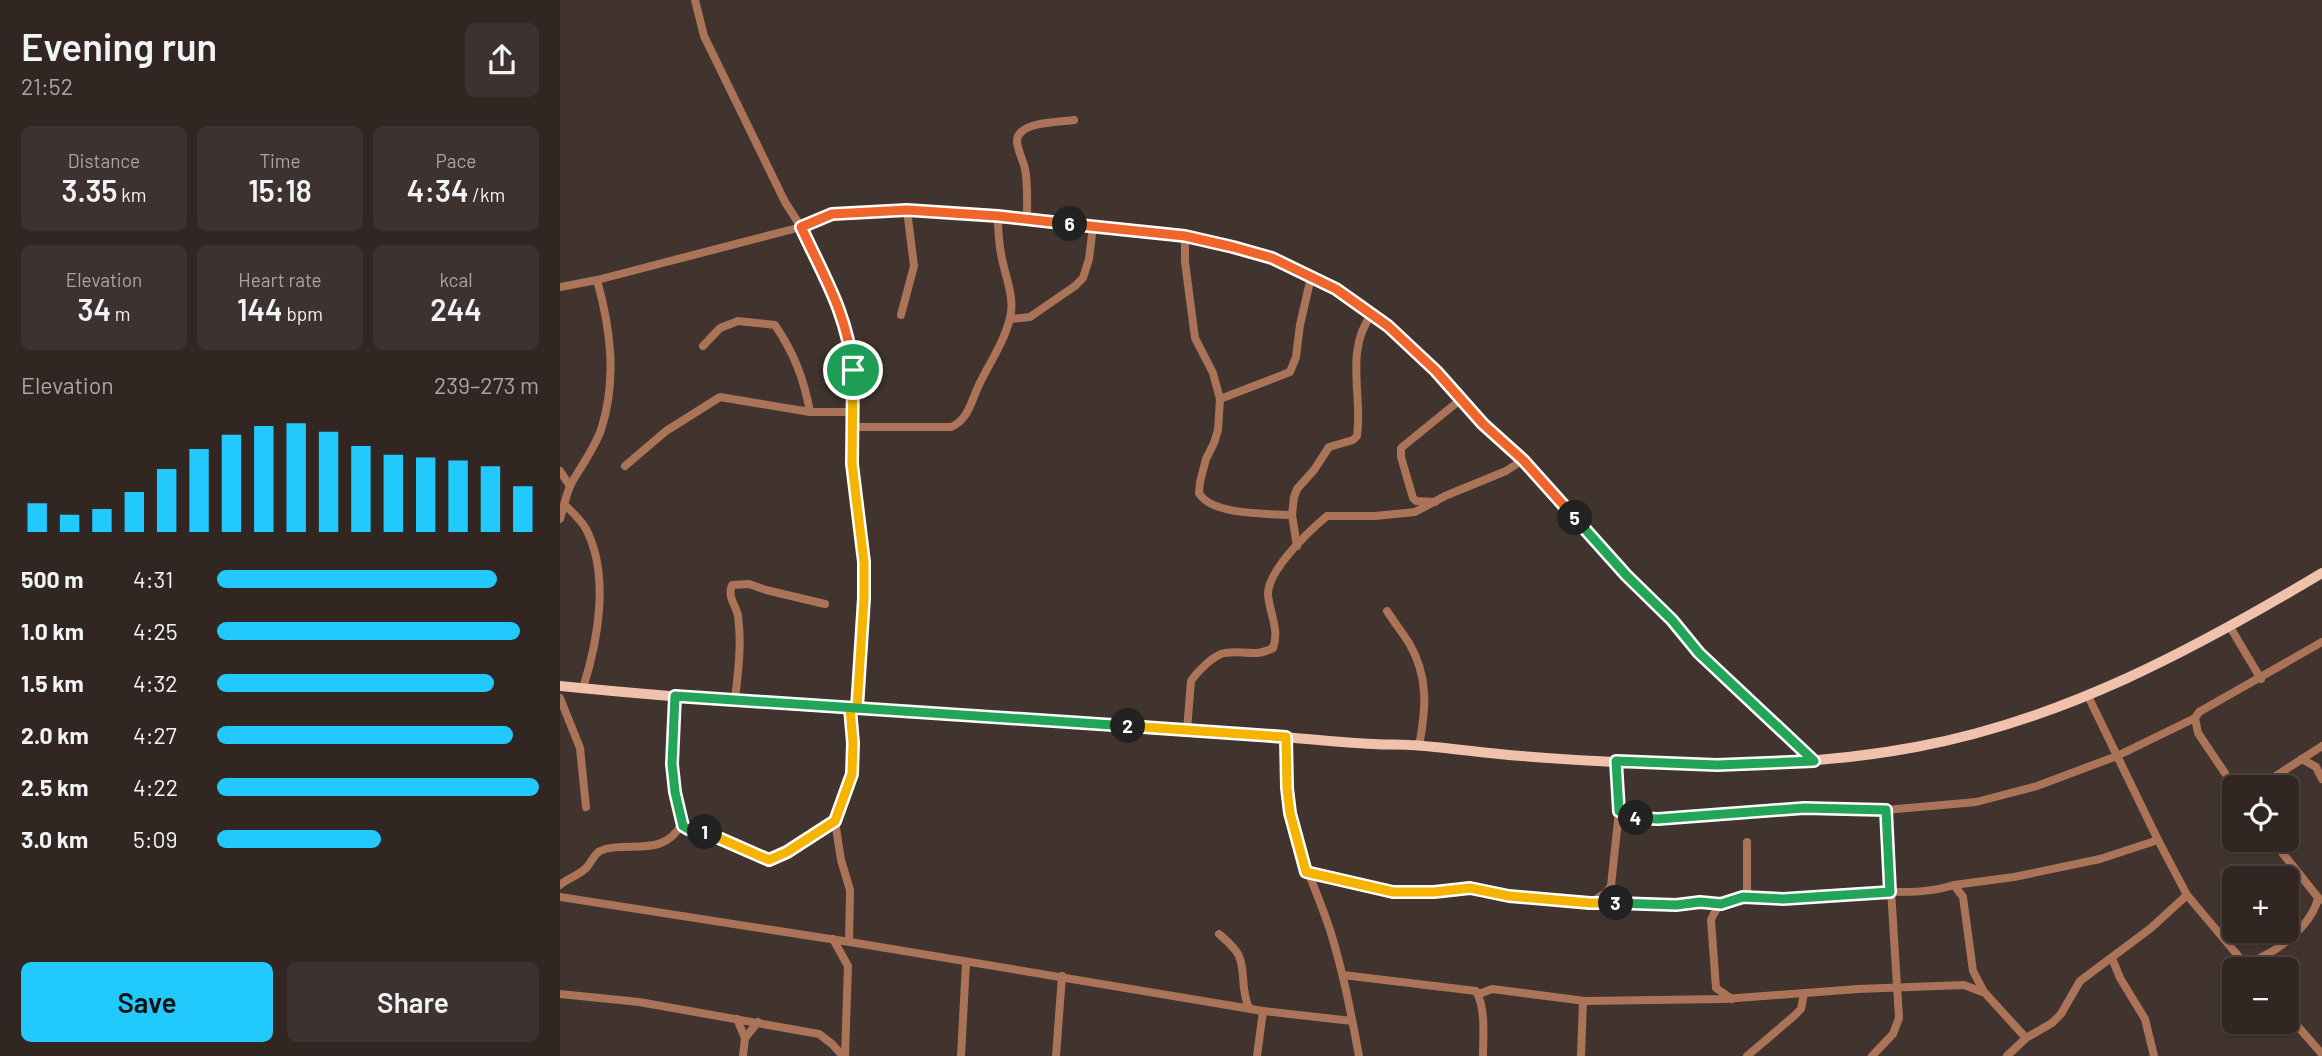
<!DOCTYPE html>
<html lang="en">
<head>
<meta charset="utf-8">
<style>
	:root { --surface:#312622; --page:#3d322f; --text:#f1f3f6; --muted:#a8a5a5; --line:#4c4340; --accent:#21c9fd }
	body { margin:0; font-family:Barlow,sans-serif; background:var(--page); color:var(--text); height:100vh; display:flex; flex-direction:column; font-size:26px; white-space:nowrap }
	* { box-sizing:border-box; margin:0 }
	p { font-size:23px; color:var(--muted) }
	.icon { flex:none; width:38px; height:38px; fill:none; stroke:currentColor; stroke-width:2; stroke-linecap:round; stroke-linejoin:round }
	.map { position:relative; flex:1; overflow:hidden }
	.panel { display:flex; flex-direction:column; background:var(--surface); width:560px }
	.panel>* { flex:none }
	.buttons { position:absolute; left:1662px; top:775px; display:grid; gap:14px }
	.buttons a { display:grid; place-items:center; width:77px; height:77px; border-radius:10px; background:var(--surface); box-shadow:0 2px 5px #0004,0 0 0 2px var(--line); font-size:35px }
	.pin { position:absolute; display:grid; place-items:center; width:60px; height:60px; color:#fff; margin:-30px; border:4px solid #fff; border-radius:50%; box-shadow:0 2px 7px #0007 }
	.km { position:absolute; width:35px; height:35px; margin:-18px; border-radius:50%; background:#222; color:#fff; font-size:19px; line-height:35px; text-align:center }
	.round { display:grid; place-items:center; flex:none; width:74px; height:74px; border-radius:10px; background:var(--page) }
	.headline { display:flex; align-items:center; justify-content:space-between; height:119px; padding:0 21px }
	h1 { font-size:38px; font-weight:600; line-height:52px }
	.stats { display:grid; grid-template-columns:repeat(3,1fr); gap:10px; height:119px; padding:7px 21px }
	.stats div { display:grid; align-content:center; border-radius:10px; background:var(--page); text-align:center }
	.stats b { font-size:30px; font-weight:600 }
	.stats small { font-size:19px; font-weight:400 }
	.stats p { font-size:19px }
	.chart { height:196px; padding:14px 21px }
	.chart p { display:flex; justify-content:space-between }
	.chart svg { width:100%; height:126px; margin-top:7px; stroke:var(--accent); stroke-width:6 }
	.action { display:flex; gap:14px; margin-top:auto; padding:14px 21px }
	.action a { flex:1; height:80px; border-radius:10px; background:var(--accent); color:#111; font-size:28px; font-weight:600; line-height:80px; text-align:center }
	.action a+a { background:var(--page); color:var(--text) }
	ul { padding:0 21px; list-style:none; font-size:23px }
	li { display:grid; grid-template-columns:112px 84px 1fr; align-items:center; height:52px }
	li i { height:18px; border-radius:9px; background:var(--accent) }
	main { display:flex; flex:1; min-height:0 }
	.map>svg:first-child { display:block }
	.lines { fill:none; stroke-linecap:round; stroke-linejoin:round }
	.minor { stroke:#ab7358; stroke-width:8 }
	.major { stroke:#f0c1ab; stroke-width:10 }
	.split-1-casing { stroke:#fff; stroke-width:14 }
	.split-2-casing { stroke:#fff; stroke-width:14 }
	.split-3-casing { stroke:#fff; stroke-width:14 }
	.split-4-casing { stroke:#fff; stroke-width:14 }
	.split-5-casing { stroke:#fff; stroke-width:14 }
	.split-6-casing { stroke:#fff; stroke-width:14 }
	.split-7-casing { stroke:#fff; stroke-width:14 }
	.split-1 { stroke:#f5b400; stroke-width:9 }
	.split-2 { stroke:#22a559; stroke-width:9 }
	.split-3 { stroke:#f5b400; stroke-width:9 }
	.split-4 { stroke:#22a559; stroke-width:9 }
	.split-5 { stroke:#22a559; stroke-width:9 }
	.split-6 { stroke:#f0652b; stroke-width:9 }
	.split-7 { stroke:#f0652b; stroke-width:9 }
</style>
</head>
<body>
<main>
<section class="panel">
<div class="headline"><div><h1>Evening run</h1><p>21:52</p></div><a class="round"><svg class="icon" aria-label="share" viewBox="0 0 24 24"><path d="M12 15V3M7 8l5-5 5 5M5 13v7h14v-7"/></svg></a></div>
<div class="stats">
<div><p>Distance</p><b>3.35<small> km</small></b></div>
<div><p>Time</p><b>15:18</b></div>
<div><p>Pace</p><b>4:34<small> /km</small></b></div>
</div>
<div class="stats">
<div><p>Elevation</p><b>34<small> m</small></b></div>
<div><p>Heart rate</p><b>144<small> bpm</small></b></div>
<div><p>kcal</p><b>244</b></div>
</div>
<div class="chart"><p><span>Elevation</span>239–273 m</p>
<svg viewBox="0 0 160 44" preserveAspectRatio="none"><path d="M5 44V34M15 44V38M25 44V36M35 44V30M45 44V22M55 44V15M65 44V10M75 44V7M85 44V6M95 44V9M105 44V14M115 44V17M125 44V18M135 44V19M145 44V21M155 44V28"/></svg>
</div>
<ul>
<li><b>500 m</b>4:31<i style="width:87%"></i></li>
<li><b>1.0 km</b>4:25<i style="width:94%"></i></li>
<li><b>1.5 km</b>4:32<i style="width:86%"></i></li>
<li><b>2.0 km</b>4:27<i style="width:92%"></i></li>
<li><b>2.5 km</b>4:22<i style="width:100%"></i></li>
<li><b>3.0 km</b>5:09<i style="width:51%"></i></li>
</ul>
<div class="action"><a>Save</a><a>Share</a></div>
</section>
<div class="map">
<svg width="1762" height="1056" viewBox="0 0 1762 1056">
	<rect width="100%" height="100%" fill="#41332d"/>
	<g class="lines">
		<!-- minor -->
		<g class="minor">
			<polyline points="135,0 144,36 225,202 241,227 270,284 290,344 294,412 292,464 304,562 304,598 297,708"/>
			<path d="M467 219C467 203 468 185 465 169 463 160 458 151 457 142 456 121 500 122 514 120"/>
			<path d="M625 236V262L635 338 653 373 660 399 658 430 654 443 646 459 640 482 639 493C650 515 710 514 732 515"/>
			<polyline points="0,287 37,280 241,227 272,213 347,210 438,216 625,236 712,258 776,289 828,326 876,371 923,424 963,460 1067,575 1112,620 1139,653 1254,760"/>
			<polyline points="341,315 354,266 347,210"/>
			<polyline points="450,319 470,317 515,286 523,278 529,259 533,226"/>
			<path d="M143 346 160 328 178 321 215 325C234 353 244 379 250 412"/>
			<polyline points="660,399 730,372 736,357 740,325 751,277"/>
			<path d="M293 427H391C408 420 411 402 418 387 428 365 444 343 450 318 455 299 446 278 442 259 439 245 438 230 438 216"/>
			<polyline points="65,466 106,431 160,397 250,412 294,412"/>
			<polyline points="0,471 10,486"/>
			<polyline points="875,502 856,501 853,498 841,457 841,448 900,400"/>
			<path d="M5 505C12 512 21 520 26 529 50 575 38 641 23 688"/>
			<path d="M0 519C4 507 6 493 12 482 22 465 34 449 41 430 57 380 51 330 37 280"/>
			<path d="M737 546 732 515 734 497 737 489 754 470 769 447 793 440 797 436C803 396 784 350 812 314"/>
			<path d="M827 611C834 622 842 632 849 643 869 677 866 709 859 746"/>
			<polyline points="1670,627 1701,679"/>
			<polyline points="1528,696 1598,840 1627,895 1690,970"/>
			<polyline points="0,698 20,748 26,807"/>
			<path d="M175 700C178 672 182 644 178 616 176 605 167 597 172 585L189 584 206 590 265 604"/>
			<path d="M627 730 631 681C637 672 651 658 661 654 678 648 694 659 713 648 720 630 709 612 708 594 708 570 749 531 767 516H815L855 512 885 496 946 471 963 460"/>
			<path d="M726 737C726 762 725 788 730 812 738 854 757 890 770 930 783 971 791 1013 799 1056"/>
			<polyline points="1742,759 1756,767 1762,779"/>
			<polyline points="1675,788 1638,733 1635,718 1639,712 1762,642"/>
			<polyline points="1697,788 1762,746"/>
			<polyline points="1059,811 1077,818 1098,819 1244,808 1326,810 1416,802 1477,786 1557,756 1635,718"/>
			<polyline points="122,823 128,829 156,835 209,860 227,852 275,821"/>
			<polyline points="1712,840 1760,900"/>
			<polyline points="746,872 833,892 874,892 910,888 949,896 1030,903 1046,893 1051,886 1059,811 1056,761"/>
			<path d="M0 885C8 878 20 875 27 867 33 860 34 852 45 849 71 842 105 857 122 823 125 815 116 801 115 792 110 760 115 728 115 696"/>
			<polyline points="1394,885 1454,877 1540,859 1598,840"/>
			<polyline points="0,897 296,943 703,1011 792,1021"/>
			<path d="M1183 897C1232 899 1281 893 1330 892 1353 892 1372 892 1394 885L1403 897 1413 971 1423 990"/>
			<polyline points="1035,902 1116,905 1141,902 1161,904"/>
			<path d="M659 934C666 940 675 947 679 956 686 973 680 988 689 1008"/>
			<polyline points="273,939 288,966 285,1056"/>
			<polyline points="289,941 290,890 281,860 275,821 292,774 293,743 290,708"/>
			<polyline points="1552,958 1560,978 1585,1019 1594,1056"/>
			<path d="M1688 968C1699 956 1704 957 1716 949 1733 938 1754 918 1758 898"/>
			<path d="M783 975 916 991C926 1008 923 1037 923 1056"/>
			<polyline points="0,994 79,1002 259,1034 272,1044 283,1056"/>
			<polyline points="919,994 932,989 1025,1001 1164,999 1298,989 1404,985 1425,993 1466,1038"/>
			<path d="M1172 999 1156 988 1151 920C1160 896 1174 907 1187 893V842"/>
			<polyline points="1727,1014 1762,1054"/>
			<polyline points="177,1019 185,1038"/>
			<polyline points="183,1056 185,1038 198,1022"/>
			<polyline points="401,1056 406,963"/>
			<polyline points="496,1056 502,976"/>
			<polyline points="697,1056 703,1011"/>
			<polyline points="1021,1056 1023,1001"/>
			<polyline points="1187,1056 1234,1016 1241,1009 1244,994"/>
			<polyline points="1312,1056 1333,1034 1339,1018 1326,810"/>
			<polyline points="1447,1056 1466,1038 1492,1023 1501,1014 1520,981 1591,928 1627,895"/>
		</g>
		<!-- major -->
		<path class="major" d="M0 686C228 709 458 717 687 734 729 737 772 742 814 744 826 745 838 744 850 745 883 747 916 752 949 755 1084 766 1222 772 1356 747 1503 720 1635 649 1762 573"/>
	</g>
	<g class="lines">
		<!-- split-1 casing -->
		<g class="split-1-casing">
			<polyline id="split-1" points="145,832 209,860 227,852 275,821 292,774 293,743 290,708 297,708 304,598 304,562 292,464 293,370"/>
		</g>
		<!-- split-2 casing -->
		<g class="split-2-casing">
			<polyline id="split-2" points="145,832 128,829 123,826 115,792 112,764 115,696 568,726"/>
		</g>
		<!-- split-3 casing -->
		<g class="split-3-casing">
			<polyline id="split-3" points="568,726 726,737 727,788 730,813 746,872 833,892 874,892 910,888 949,896 1030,903 1056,903"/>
		</g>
		<!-- split-4 casing -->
		<g class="split-4-casing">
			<polyline id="split-4" points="1056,903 1116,905 1140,902 1161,904 1183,897 1223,899 1330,892 1326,810 1244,808 1098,819 1076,818"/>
		</g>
		<!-- split-5 casing -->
		<g class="split-5-casing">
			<polyline id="split-5" points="1015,518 1066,575 1112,620 1139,653 1254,761 1157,765 1056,761 1059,811 1076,818"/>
		</g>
		<!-- split-6 casing -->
		<g class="split-6-casing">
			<polyline id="split-6" points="510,224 625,236 673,247 712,258 776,289 828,326 876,371 923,424 963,460 1015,518"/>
		</g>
		<!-- split-7 casing -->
		<g class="split-7-casing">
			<path id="split-7" d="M293 370C287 313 264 277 241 227L272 214 347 210 438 216 510 224"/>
		</g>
		<!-- split-1 -->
		<use href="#split-1" class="split-1"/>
		<!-- split-2 -->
		<use href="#split-2" class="split-2"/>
		<!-- split-3 -->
		<use href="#split-3" class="split-3"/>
		<!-- split-4 -->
		<use href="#split-4" class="split-4"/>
		<!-- split-5 -->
		<use href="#split-5" class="split-5"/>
		<!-- split-6 -->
		<use href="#split-6" class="split-6"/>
		<!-- split-7 -->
		<use href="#split-7" class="split-7"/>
	</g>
</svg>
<div class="buttons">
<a><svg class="icon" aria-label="locate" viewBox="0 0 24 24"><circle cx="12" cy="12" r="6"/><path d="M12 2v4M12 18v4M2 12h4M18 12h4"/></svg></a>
<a>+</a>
<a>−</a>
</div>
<div class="pin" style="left:293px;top:370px;background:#1e9e55"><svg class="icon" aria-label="arrive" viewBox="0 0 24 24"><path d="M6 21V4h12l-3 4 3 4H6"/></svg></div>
<b class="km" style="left:145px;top:832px">1</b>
<b class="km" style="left:568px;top:726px">2</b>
<b class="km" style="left:1056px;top:903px">3</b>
<b class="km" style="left:1076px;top:818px">4</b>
<b class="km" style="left:1015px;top:518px">5</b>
<b class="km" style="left:510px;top:224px">6</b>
</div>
</main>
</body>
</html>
